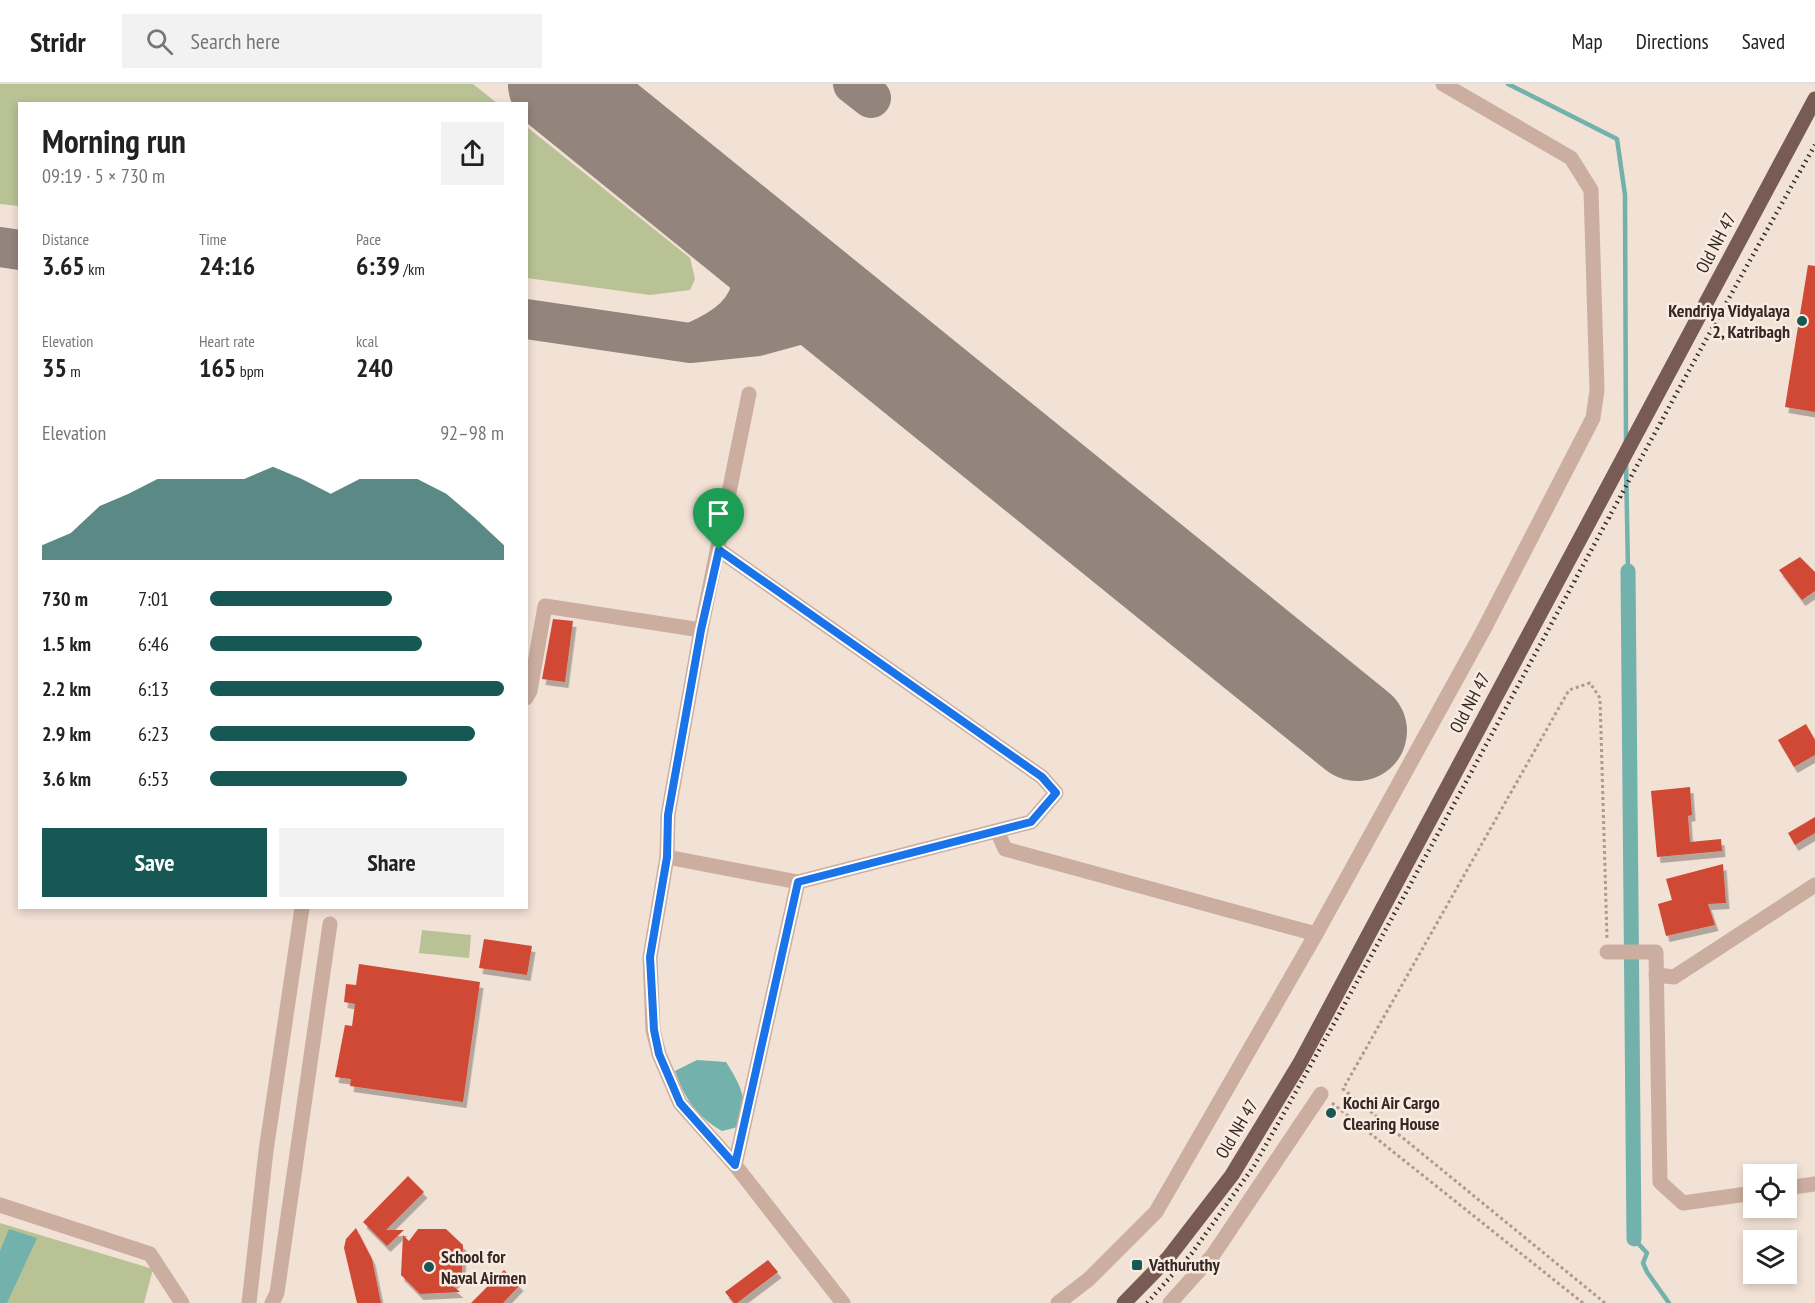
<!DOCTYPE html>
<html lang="en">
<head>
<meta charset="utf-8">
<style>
	:root { --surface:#fff; --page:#f2f2f2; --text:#222; --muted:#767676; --line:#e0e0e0; --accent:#175854 }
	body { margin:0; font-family:"PT Sans Narrow",sans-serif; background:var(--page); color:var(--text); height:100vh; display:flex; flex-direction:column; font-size:22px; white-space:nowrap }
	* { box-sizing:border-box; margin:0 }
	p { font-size:20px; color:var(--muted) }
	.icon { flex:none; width:33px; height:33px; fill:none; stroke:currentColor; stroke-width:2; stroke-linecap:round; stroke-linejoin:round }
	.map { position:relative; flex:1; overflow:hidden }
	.sheet { position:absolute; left:18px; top:18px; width:510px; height:807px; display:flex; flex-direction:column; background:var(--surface); border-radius:0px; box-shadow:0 3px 9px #0003 }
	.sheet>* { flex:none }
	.fabs { position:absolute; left:1743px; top:1080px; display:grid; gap:12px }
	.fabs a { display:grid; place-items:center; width:54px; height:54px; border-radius:0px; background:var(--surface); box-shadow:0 3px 9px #0003; font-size:30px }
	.pin { position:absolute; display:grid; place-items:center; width:51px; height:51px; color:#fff; margin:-62px -26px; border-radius:50% 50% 50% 0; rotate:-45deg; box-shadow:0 0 6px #0007 }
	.pin .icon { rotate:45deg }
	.round { display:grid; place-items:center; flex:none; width:63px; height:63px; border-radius:0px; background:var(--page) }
	.head { display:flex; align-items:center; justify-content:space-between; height:102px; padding:0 24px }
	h1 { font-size:33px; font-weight:600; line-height:45px }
	.figures { display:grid; grid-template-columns:repeat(3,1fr); gap:9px; height:102px; padding:6px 24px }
	.figures div { display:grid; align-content:center }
	.figures b { font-size:26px; font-weight:600 }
	.figures small { font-size:16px; font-weight:400 }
	.figures p { font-size:16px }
	.chart { height:168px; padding:12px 24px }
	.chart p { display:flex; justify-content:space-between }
	.chart svg { width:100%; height:108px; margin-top:6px; fill:var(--accent); opacity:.7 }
	.cta { display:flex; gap:12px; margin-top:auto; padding:12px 24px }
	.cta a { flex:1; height:69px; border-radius:0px; background:var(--accent); color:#fff; font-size:24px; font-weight:600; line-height:69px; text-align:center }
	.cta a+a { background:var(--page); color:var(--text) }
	ul { padding:0 24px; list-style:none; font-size:20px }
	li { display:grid; grid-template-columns:96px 72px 1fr; align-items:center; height:45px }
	li i { height:15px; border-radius:8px; background:var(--accent) }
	header { display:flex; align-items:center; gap:36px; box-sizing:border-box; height:84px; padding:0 30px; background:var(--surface); border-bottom:2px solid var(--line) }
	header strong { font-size:28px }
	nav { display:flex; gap:33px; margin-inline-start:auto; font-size:21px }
	.search { width:420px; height:54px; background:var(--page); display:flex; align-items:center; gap:15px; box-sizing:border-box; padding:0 21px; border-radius:0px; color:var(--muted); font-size:22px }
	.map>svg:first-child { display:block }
	.green { fill:#b8c294 }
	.water { fill:#72b1ac }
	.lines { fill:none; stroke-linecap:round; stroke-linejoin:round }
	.stream { stroke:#72b1ac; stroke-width:4.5 }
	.canal { stroke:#72b1ac; stroke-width:15 }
	.taxiway { stroke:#93847c; stroke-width:40 }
	.runway { stroke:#93847c; stroke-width:100 }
	.building { fill:#cf4835; filter:url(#shadow) }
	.path { stroke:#b6988a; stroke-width:3; stroke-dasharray:3 3; stroke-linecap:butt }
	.minor { stroke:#cbaea0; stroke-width:15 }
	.major { stroke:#775b54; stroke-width:15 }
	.rail { stroke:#342724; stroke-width:4.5; stroke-dasharray:1.5 4.5; stroke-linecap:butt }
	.route-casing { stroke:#fff; stroke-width:12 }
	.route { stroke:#1a73e8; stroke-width:8 }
	.poi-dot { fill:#175854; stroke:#faebe1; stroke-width:2 }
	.labels { text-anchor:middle; stroke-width:5; stroke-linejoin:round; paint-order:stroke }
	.street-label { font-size:18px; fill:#342724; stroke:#faebe1 }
	.poi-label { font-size:18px; font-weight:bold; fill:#342724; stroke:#faebe1; text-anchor:start }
</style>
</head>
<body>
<header>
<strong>Stridr</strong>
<div class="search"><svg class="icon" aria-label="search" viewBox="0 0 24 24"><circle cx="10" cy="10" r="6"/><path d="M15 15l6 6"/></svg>Search here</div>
<nav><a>Map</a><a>Directions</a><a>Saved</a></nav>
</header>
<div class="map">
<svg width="1815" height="1219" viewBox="0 0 1815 1219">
	<defs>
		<filter id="shadow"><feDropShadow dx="3.5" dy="6" stdDeviation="0" flood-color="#0004"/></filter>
	</defs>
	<rect width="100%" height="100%" fill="#f2e1d5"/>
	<!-- green -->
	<g class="green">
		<polygon points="0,0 473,0 497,19 20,20 19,122 0,120"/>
		<polygon points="527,43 690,174 695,195 690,206 650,211 527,194"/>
		<polygon points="422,846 471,851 469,874 419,869"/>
		<polygon points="0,1139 153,1185 144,1219 0,1219"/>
	</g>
	<!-- water -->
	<g class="water">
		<path d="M697 976 726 978C740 1000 748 1015 742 1042L722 1047C696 1032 685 1015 675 987Z"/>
		<polygon points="9,1145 37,1154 7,1219 0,1219 0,1167"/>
	</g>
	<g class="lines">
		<!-- stream -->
		<g class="stream">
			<polyline points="1508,0 1617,55 1625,111 1626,359"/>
			<polyline points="1626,379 1628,487"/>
			<polyline points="1634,1155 1647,1169 1643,1179 1647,1188 1669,1219"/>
		</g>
		<!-- canal -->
		<polyline class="canal" points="1628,487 1634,1155"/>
		<!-- taxiway -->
		<g class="taxiway">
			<polyline points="853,0 871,14"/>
			<polyline points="610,42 607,20 615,0"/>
			<polyline points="0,163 20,166"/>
			<polyline points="526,235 690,259 758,252 809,238 827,237 850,246 893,271"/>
			<path d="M696 257C726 244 762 219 749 180 743 161 728 145 716 128"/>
		</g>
		<!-- runway -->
		<polyline class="runway" points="558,0 1357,647"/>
	</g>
	<!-- building -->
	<g class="building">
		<polygon points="1808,181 1815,182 1815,328 1785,323"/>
		<polygon points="1800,473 1815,488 1815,507 1802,516 1779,486"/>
		<polygon points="553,535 573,537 565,598 542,595"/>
		<polygon points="1806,640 1815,656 1815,671 1794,683 1778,656"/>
		<polygon points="1690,703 1692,731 1688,732 1690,758 1721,755 1722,767 1657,773 1651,707"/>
		<polygon points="1815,733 1815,749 1795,761 1788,749"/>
		<polygon points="1723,780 1726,819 1708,820 1715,841 1666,852 1658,820 1672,816 1666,795"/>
		<polygon points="484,855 532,862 527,891 479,884"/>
		<polygon points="359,880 480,898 463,1018 350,1002 351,995 335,993 345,941 352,942 355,920 344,918 346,900 356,901"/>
		<polygon points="408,1092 424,1108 386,1146 404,1146 387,1162 363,1138"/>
		<polygon points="356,1144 372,1175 381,1219 357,1219 344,1164 346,1155"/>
		<polygon points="418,1145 446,1145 463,1161 462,1191 452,1201 460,1208 420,1210 401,1191 403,1151 409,1157"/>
		<polygon points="768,1176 778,1188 737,1219 734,1219 725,1208"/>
		<polygon points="504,1186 520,1201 503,1219 471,1219"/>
	</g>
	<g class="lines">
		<!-- path -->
		<g class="path">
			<polyline points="1332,1019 1583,1219"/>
			<polyline points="1605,1219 1343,1005 1569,606 1590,599 1600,614 1607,854"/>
		</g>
		<!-- minor -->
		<g class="minor">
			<polyline points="749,310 701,546 668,731 667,773 650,873 653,946 659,970 680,1019 735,1081 843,1219"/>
			<polyline points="526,614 530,607 545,522 701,546"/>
			<polyline points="997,747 1005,765 1316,850"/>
			<polyline points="667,773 798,798 1031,738 1056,709 1042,693 719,466"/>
			<polyline points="1607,868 1656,868 1660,1098 1683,1119 1754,1109"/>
			<polyline points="1656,891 1674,893 1815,801"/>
			<polyline points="735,1081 798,798"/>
			<polyline points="1786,1104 1815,1100"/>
			<polyline points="0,1121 150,1170 182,1219"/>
			<polyline points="249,1219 266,1067 302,824"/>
			<polyline points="272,1219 277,1209 330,840"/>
			<polyline points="1058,1219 1089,1195 1156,1128 1316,850 1483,547 1593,334 1597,306 1591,106 1571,74 1443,0"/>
			<polyline points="1170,1219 1213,1171 1321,1010"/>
		</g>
		<!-- major -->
		<polyline class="major" points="1124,1219 1168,1174 1232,1091 1300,979 1815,15"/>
		<!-- rail -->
		<path class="rail" d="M1147 1219 1192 1169 1254 1082C1446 744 1623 398 1815 61"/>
	</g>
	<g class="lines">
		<!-- route casing -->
		<g class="route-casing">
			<polygon id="route" points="719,466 1042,693 1056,709 1031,738 798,798 735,1081 680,1019 659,970 654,946 650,873 667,773 668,731 701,546"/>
		</g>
		<!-- route -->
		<use href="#route" class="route"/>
	</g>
	<!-- markers -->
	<g class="poi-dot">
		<circle cx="1802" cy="237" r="6"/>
		<circle cx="1331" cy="1029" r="6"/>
		<rect x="1131" y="1175" width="12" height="12" rx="3"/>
		<circle cx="429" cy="1183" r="6"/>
	</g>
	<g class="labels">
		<!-- street labels -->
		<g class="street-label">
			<text transform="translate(1716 159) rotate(-62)" y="6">Old NH 47</text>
			<text transform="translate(1470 619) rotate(-62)" y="6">Old NH 47</text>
			<text transform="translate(1237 1045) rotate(-59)" y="6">Old NH 47</text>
		</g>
		<!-- poi labels -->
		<g class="poi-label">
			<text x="1790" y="233" text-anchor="end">Kendriya Vidyalaya<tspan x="1790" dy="21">2, Katribagh</tspan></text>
			<text x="1343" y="1025">Kochi Air Cargo<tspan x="1343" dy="21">Clearing House</tspan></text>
			<text x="441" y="1179">School for<tspan x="441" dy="21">Naval Airmen</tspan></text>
			<text x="1149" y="1187">Vathuruthy</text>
		</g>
	</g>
</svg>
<div class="fabs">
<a><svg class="icon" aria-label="locate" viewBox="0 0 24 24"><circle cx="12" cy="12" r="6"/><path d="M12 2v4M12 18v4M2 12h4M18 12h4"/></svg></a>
<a><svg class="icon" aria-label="layers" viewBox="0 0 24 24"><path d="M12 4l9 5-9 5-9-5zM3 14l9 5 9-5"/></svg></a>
</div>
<div class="pin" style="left:719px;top:466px;background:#1e9e55"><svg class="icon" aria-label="arrive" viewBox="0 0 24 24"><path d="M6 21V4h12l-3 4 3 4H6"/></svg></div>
<section class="sheet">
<div class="head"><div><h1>Morning run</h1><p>09:19 · 5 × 730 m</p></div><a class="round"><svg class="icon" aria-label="share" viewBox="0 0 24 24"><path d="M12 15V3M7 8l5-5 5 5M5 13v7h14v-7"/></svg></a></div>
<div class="figures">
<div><p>Distance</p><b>3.65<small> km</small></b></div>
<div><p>Time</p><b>24:16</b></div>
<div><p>Pace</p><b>6:39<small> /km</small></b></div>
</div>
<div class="figures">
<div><p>Elevation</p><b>35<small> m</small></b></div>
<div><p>Heart rate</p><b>165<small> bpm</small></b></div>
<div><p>kcal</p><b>240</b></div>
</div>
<div class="chart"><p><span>Elevation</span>92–98 m</p>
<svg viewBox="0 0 160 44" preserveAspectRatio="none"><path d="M0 44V38L10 33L20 22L30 17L40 11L50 11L60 11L70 11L80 6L90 11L100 17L110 11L120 11L130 11L140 17L150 27L160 38V44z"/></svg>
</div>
<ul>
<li><b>730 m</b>7:01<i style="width:62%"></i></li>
<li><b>1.5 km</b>6:46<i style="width:72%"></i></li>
<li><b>2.2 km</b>6:13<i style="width:100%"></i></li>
<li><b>2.9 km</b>6:23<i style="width:90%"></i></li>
<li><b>3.6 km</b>6:53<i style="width:67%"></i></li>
</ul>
<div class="cta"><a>Save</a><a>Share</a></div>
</section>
</div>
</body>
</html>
